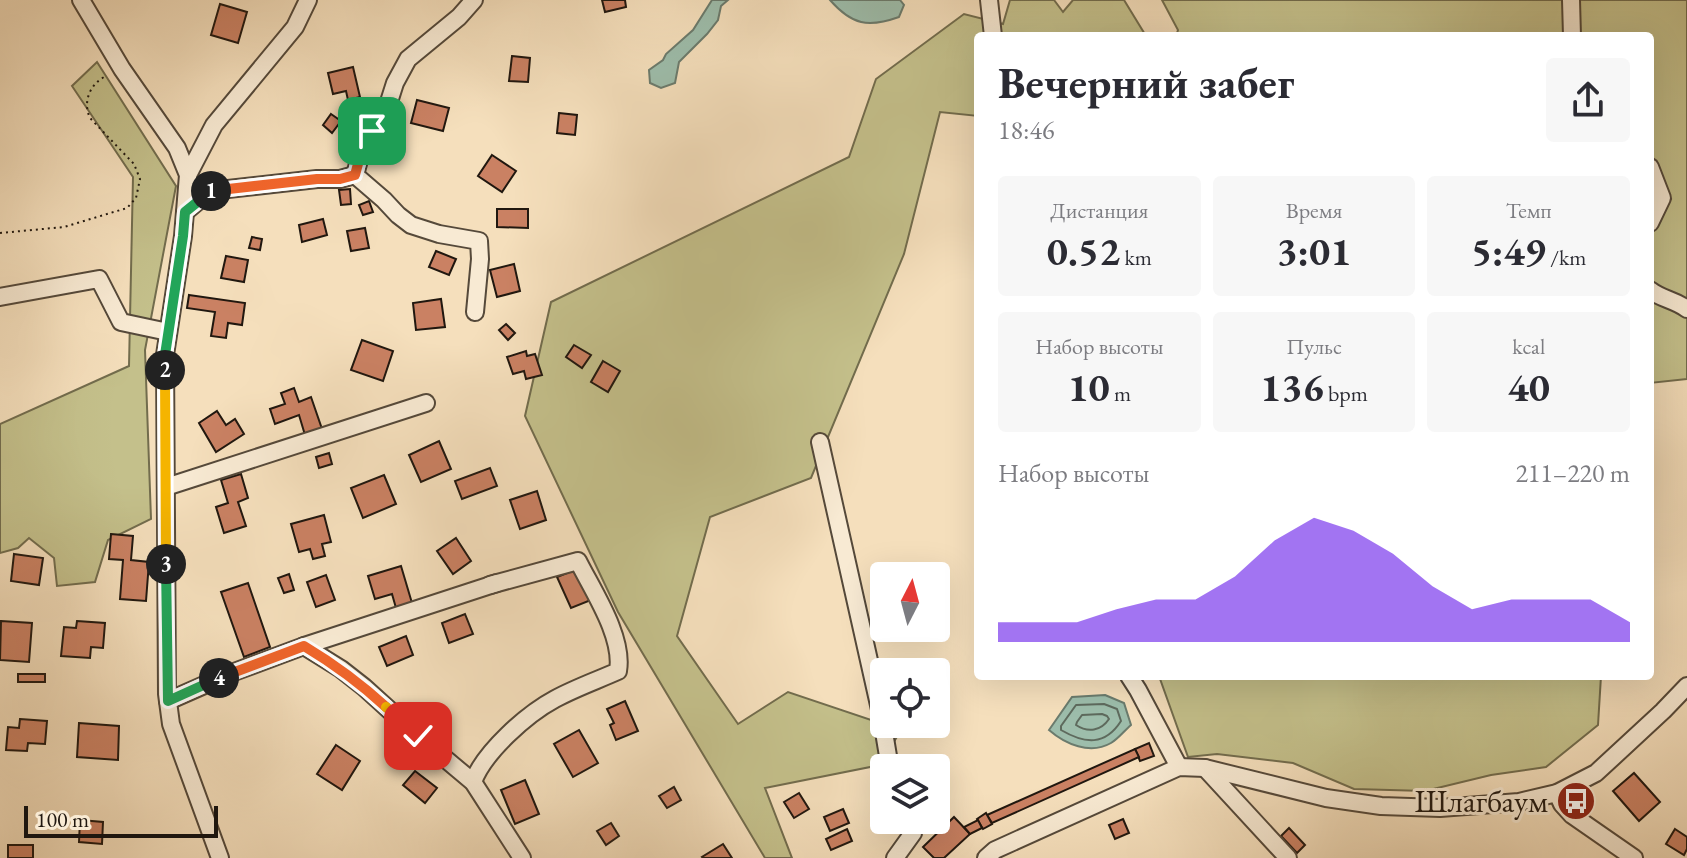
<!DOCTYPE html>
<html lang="ru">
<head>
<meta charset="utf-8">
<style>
	:root { --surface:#fff; --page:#f7f7f7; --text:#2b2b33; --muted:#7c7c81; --accent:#7c3aed }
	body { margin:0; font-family:"EB Garamond",serif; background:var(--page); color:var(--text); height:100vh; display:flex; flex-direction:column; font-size:30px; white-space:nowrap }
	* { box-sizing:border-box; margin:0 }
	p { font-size:26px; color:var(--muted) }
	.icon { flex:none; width:44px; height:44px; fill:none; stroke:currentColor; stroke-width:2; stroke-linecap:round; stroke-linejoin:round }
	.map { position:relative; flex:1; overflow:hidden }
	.details { position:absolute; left:974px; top:32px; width:680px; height:648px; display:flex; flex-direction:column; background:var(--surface); border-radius:8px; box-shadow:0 8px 32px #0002 }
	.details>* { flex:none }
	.needle { width:52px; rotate:6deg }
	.controls { position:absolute; left:870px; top:562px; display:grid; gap:16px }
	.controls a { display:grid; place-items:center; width:80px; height:80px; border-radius:8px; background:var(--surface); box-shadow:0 8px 32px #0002; font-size:40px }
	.scale { position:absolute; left:24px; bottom:20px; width:194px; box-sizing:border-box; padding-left:8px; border:4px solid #20170f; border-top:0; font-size:22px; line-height:28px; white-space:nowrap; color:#20170f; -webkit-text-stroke:6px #f8ead3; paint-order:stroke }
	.pin { position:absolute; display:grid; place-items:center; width:68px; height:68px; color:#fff; margin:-34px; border-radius:16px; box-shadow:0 4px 12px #0006 }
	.km { position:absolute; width:40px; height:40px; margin:-20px; border-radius:50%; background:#222; color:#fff; font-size:22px; line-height:40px; text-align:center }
	.round { display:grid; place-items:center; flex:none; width:84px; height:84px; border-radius:8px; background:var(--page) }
	.overview { display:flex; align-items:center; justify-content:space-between; height:136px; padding:0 24px }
	h1 { font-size:44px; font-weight:700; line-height:60px }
	.metrics { display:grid; grid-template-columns:repeat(3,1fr); gap:12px; height:136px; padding:8px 24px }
	.metrics div { display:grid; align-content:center; border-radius:8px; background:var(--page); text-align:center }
	.metrics b { font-size:40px; font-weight:700 }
	.metrics small { font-size:22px; font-weight:400 }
	.metrics p { font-size:22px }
	.chart { height:224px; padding:16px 24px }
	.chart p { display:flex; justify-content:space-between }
	.chart svg { width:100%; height:144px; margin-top:8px; fill:var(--accent); opacity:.7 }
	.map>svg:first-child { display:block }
	.green { fill:#c4c08b; stroke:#726c4d; stroke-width:2 }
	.water { fill:#9dbdab; stroke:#6b7b6d; stroke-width:2 }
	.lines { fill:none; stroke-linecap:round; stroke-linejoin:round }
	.shore { stroke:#5e6a5d; stroke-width:2 }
	.building { fill:#ca8163; stroke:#20170f; stroke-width:2 }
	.minor-casing { stroke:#55493a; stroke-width:20 }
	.path { stroke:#20170f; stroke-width:2; stroke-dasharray:2 4; stroke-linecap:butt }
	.minor { stroke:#f8ead3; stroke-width:16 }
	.split-1-casing { stroke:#fff; stroke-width:16 }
	.split-2-casing { stroke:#fff; stroke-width:16 }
	.split-3-casing { stroke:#fff; stroke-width:16 }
	.split-4-casing { stroke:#fff; stroke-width:16 }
	.split-5-casing { stroke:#fff; stroke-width:16 }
	.split-6-casing { stroke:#fff; stroke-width:16 }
	.split-1 { stroke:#f0652b; stroke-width:10 }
	.split-2 { stroke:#22a559; stroke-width:10 }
	.split-3 { stroke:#f5b400; stroke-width:10 }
	.split-4 { stroke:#22a559; stroke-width:10 }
	.split-5 { stroke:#f0652b; stroke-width:10 }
	.split-6 { stroke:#f5b400; stroke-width:10 }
	.labels { text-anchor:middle; stroke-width:6; stroke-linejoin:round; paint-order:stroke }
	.poi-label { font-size:32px; fill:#20170f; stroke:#f8ead3; text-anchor:end }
</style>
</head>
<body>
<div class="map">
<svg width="1687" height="858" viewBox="0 0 1687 858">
	<rect width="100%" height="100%" fill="#f5dfbc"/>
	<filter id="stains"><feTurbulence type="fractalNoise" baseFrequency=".0025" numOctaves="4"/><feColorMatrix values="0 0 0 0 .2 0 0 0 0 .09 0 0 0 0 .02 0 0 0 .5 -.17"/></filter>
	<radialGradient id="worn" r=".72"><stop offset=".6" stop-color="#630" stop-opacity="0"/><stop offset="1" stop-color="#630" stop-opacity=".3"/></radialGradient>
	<!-- green -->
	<g class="green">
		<polygon points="1010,0 1054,0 1063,12 1073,0 1124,0 1146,36 978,36 978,116 940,112 904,254 811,478 710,517 677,636 738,724 788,692 901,730 880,765 765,788 792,858 765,858 618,612 525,416 551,302 849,157 876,79 964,14 1003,24"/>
		<polygon points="1162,0 1687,0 1687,379 1650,383 1650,36 1176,36 1178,30"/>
		<polygon points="97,62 176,186 145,350 151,519 108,540 95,582 57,586 54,558 29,538 18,548 0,553 0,424 129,366 133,177 72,86"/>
		<polygon points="1159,676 1601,676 1598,725 1546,767 1491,775 1425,791 1354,789 1293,763 1217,754 1188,757"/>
	</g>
	<!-- water -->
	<g class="water">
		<polygon points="712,0 728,0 721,6 718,20 707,34 679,62 675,83 661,88 650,83 649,70 663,60 666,54 693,30"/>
		<path d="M830 0H900L904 5 899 17C868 28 852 25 830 0Z"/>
		<path d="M1105 695 1124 703 1131 725C1124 731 1118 739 1111 743 1090 755 1065 744 1049 730L1072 697Z"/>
	</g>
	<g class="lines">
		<!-- shore -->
		<g class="shore">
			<path d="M1104 704 1117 709 1121 721C1105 746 1085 744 1061 730V726L1076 705Z"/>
			<path d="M1102 714 1107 716 1109 719C1101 731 1088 733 1076 725L1077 722 1082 715Z"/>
		</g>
	</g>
	<!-- building -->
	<g class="building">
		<polygon points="602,0 625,0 626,7 605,12"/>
		<polygon points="220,4 247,12 238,43 211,35"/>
		<polygon points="512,56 530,58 528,82 509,81"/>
		<polygon points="353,67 360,97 348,100 346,91 333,94 328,73"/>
		<polygon points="417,100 449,108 443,131 411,123"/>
		<polygon points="559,113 577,115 575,135 557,133"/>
		<polygon points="331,114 341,121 332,133 323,125"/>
		<polygon points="492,155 516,171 502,192 478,176"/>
		<polygon points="350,189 351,204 341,205 339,190"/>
		<polygon points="369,201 373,212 363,215 359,205"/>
		<polygon points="497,209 528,209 528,228 497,227"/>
		<polygon points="323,219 327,235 302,242 299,225"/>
		<polygon points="365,228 369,248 351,251 347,231"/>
		<polygon points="252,237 262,239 260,250 249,248"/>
		<polygon points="436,251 456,259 449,275 429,267"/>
		<polygon points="226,256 248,260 244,282 221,278"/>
		<polygon points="514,264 520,291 497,297 490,270"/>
		<polygon points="189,295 245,303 242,325 228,323 226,338 211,336 215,312 187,308"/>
		<polygon points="441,299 445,327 416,330 413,303"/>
		<polygon points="506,324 515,333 508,340 499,330"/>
		<polygon points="362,340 393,351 383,381 351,370"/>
		<polygon points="574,345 591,355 582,368 566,357"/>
		<polygon points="526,351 527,356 535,354 542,375 526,379 524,371 513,374 507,357"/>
		<polygon points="603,361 620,371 608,392 591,382"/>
		<polygon points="294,388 299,402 311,397 322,429 305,435 299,415 275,424 270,409 285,404 281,393"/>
		<polygon points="217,411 226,425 235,419 244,434 216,452 199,423"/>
		<polygon points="439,441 451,469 421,482 409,455"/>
		<polygon points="329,453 332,464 319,468 316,457"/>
		<polygon points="490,468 497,486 462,499 455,481"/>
		<polygon points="241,474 248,498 238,502 246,526 224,533 216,507 228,503 221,480"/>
		<polygon points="384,475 396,504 363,518 351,488"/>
		<polygon points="537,491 546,520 520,529 510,500"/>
		<polygon points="324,515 331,542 322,544 325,556 313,559 310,549 299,552 291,524"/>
		<polygon points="111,534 133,536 131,560 149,562 146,601 120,599 123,560 109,559"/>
		<polygon points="456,538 471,561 453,574 437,551"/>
		<polygon points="14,554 43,558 39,585 11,581"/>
		<polygon points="401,566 412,603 396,608 392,594 375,599 368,576"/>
		<polygon points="577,569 591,600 571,608 557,577"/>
		<polygon points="289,574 294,590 284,593 278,578"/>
		<polygon points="326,575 335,600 316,607 307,582"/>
		<polygon points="248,583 270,647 244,657 221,592"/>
		<polygon points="465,614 473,634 449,643 442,623"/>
		<polygon points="1,621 32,623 29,662 0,660"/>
		<polygon points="77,621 105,623 103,648 91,647 90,658 61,656 64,627 76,628"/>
		<polygon points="406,636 413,655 387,666 379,647"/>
		<rect x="18" y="674" width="27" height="8"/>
		<polygon points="625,701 638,731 616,740 610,725 614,723 607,709"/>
		<polygon points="20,719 47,721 45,744 28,743 27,751 6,750 8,727 19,728"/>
		<polygon points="79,723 119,726 118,760 77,757"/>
		<polygon points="579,730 598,763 573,777 554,744"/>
		<polygon points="1149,743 1154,756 1140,761 1135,749"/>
		<polygon points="336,745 360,761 342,790 317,774"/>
		<polygon points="1135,749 1139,757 992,823 987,815"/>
		<polygon points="933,756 940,778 936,779 936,768 904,768 903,766"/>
		<polygon points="415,771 437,788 425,803 403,785"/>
		<polygon points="1634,773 1660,802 1639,821 1613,791"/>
		<polygon points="525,780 539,814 515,824 501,790"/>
		<polygon points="674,787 681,800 667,808 659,796"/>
		<polygon points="799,793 809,809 794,818 784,802"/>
		<polygon points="843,809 849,823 830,831 824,817"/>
		<polygon points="986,813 992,824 983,829 977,819"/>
		<polygon points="954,817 970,834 944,858 934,858 923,847"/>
		<polygon points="1123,819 1129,833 1115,839 1109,825"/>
		<polygon points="80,820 103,822 102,844 79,842"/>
		<polygon points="978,820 982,828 970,834 964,827"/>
		<polygon points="611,823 619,836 606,845 597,831"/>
		<polygon points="1289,828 1305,845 1297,853 1281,836"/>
		<polygon points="847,829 852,841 831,850 826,839"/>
		<polygon points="1675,829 1687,837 1687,849 1684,855 1666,844"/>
		<polygon points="723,844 732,858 703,858 702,857"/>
		<rect x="8" y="845" width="25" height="13"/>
	</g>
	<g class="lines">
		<!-- minor casing -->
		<g class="minor-casing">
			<g id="minor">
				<polyline points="81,0 122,69 177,148 188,175 183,236 165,355 167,694 171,724 220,858"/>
				<polyline points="989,0 993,36"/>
				<polyline points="1571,0 1572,36"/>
				<polyline points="1650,167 1662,198 1650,223"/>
				<polyline points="188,175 214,125 295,27 308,0"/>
				<polyline points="355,175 362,149 388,105 395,83 408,59 459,17 474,0"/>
				<polyline points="355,175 384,200 398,215 411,225 439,234 479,241 480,259 475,312"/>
				<polyline points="185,212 210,191 317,179 340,179 355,175"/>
				<path d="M1650 290C1661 299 1675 300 1687 309"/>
				<polyline points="0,297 99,279 121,322 168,332"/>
				<polyline points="820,442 881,714 890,768"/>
				<polyline points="166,487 426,403"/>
				<polyline points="304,646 341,669 364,687 418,736 473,782 522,858"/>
				<polyline points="1129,676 1138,690 1179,767"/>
				<polyline points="168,701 234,672 304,646 497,583"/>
				<polyline points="1205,768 1288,858"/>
				<path d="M473 782C484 752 527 714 555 699 575 688 598 680 618 671 624 637 593 591 578 561L490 585"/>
				<polyline points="1557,793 1562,804 1572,815 1634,858"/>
				<polyline points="895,858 913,833 909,820"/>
				<polyline points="986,858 995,850 1179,767 1205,768 1326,798 1381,806 1440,808 1519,802 1557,793 1596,773 1663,711 1687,686"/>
			</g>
		</g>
		<!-- path -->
		<path class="path" d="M0 233 64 227 127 208 136 198 140 179 134 164 90 118C82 101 91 83 106 76"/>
		<!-- minor -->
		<use href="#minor" class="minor"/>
	</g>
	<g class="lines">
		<!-- split-1 casing -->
		<g class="split-1-casing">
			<polyline id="split-1" points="211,191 317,179 340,179 355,175 362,149 372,131"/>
		</g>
		<!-- split-2 casing -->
		<g class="split-2-casing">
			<polyline id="split-2" points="165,370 165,355 183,236 185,212 211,191"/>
		</g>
		<!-- split-3 casing -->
		<g class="split-3-casing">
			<polyline id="split-3" points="165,370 166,564"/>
		</g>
		<!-- split-4 casing -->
		<g class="split-4-casing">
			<polyline id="split-4" points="166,564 168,701 219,678"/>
		</g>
		<!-- split-5 casing -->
		<g class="split-5-casing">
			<path id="split-5" d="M219 678 304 646C334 664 360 683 386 707"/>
		</g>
		<!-- split-6 casing -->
		<g class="split-6-casing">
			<polyline id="split-6" points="386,707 418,736"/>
		</g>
		<!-- split-1 -->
		<use href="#split-1" class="split-1"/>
		<!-- split-2 -->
		<use href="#split-2" class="split-2"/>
		<!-- split-3 -->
		<use href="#split-3" class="split-3"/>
		<!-- split-4 -->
		<use href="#split-4" class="split-4"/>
		<!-- split-5 -->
		<use href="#split-5" class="split-5"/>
		<!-- split-6 -->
		<use href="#split-6" class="split-6"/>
	</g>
	<!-- icons -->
	<defs>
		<g id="bus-disc" transform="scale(2)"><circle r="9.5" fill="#8f2418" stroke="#f8ead3"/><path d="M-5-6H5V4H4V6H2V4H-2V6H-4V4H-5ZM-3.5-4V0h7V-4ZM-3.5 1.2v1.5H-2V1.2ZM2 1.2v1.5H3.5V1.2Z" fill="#fff"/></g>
	</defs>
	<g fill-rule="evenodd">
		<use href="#bus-disc" x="1576" y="801"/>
	</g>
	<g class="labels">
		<!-- poi labels -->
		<g class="poi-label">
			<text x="1548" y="812">Шлагбаум</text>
		</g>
	</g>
	<rect width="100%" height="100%" filter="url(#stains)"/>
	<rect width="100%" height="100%" fill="url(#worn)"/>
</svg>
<div class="controls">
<a><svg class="needle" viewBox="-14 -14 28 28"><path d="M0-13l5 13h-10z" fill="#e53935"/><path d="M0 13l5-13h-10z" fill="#7c7c81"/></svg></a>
<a><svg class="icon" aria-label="locate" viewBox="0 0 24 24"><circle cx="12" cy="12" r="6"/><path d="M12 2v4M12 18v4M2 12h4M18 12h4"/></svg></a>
<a><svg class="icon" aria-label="layers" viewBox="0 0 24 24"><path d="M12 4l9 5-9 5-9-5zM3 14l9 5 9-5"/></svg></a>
</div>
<div class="scale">100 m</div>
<div class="pin" style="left:372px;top:131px;background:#1e9e55"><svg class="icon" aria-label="arrive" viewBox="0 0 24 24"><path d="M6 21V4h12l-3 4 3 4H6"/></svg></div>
<div class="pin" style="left:418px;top:736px;background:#d93025"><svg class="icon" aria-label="check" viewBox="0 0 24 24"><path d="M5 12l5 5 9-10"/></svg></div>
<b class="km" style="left:211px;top:191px">1</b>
<b class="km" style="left:165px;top:370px">2</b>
<b class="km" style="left:166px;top:564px">3</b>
<b class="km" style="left:219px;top:678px">4</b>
<section class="details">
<div class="overview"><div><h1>Вечерний забег</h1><p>18:46</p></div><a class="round"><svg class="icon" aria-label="share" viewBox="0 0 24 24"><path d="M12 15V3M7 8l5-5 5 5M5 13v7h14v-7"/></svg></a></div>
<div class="metrics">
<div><p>Дистанция</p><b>0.52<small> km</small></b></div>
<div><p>Время</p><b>3:01</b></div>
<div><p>Темп</p><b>5:49<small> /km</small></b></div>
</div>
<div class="metrics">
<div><p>Набор высоты</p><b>10<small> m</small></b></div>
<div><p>Пульс</p><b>136<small> bpm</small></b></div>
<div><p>kcal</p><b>40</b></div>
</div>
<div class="chart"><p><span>Набор высоты</span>211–220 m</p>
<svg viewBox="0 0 160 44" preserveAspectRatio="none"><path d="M0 44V38L10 38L20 38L30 34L40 31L50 31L60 24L70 13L80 6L90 10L100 17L110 27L120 34L130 31L140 31L150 31L160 38V44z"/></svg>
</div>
</section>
</div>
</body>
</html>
